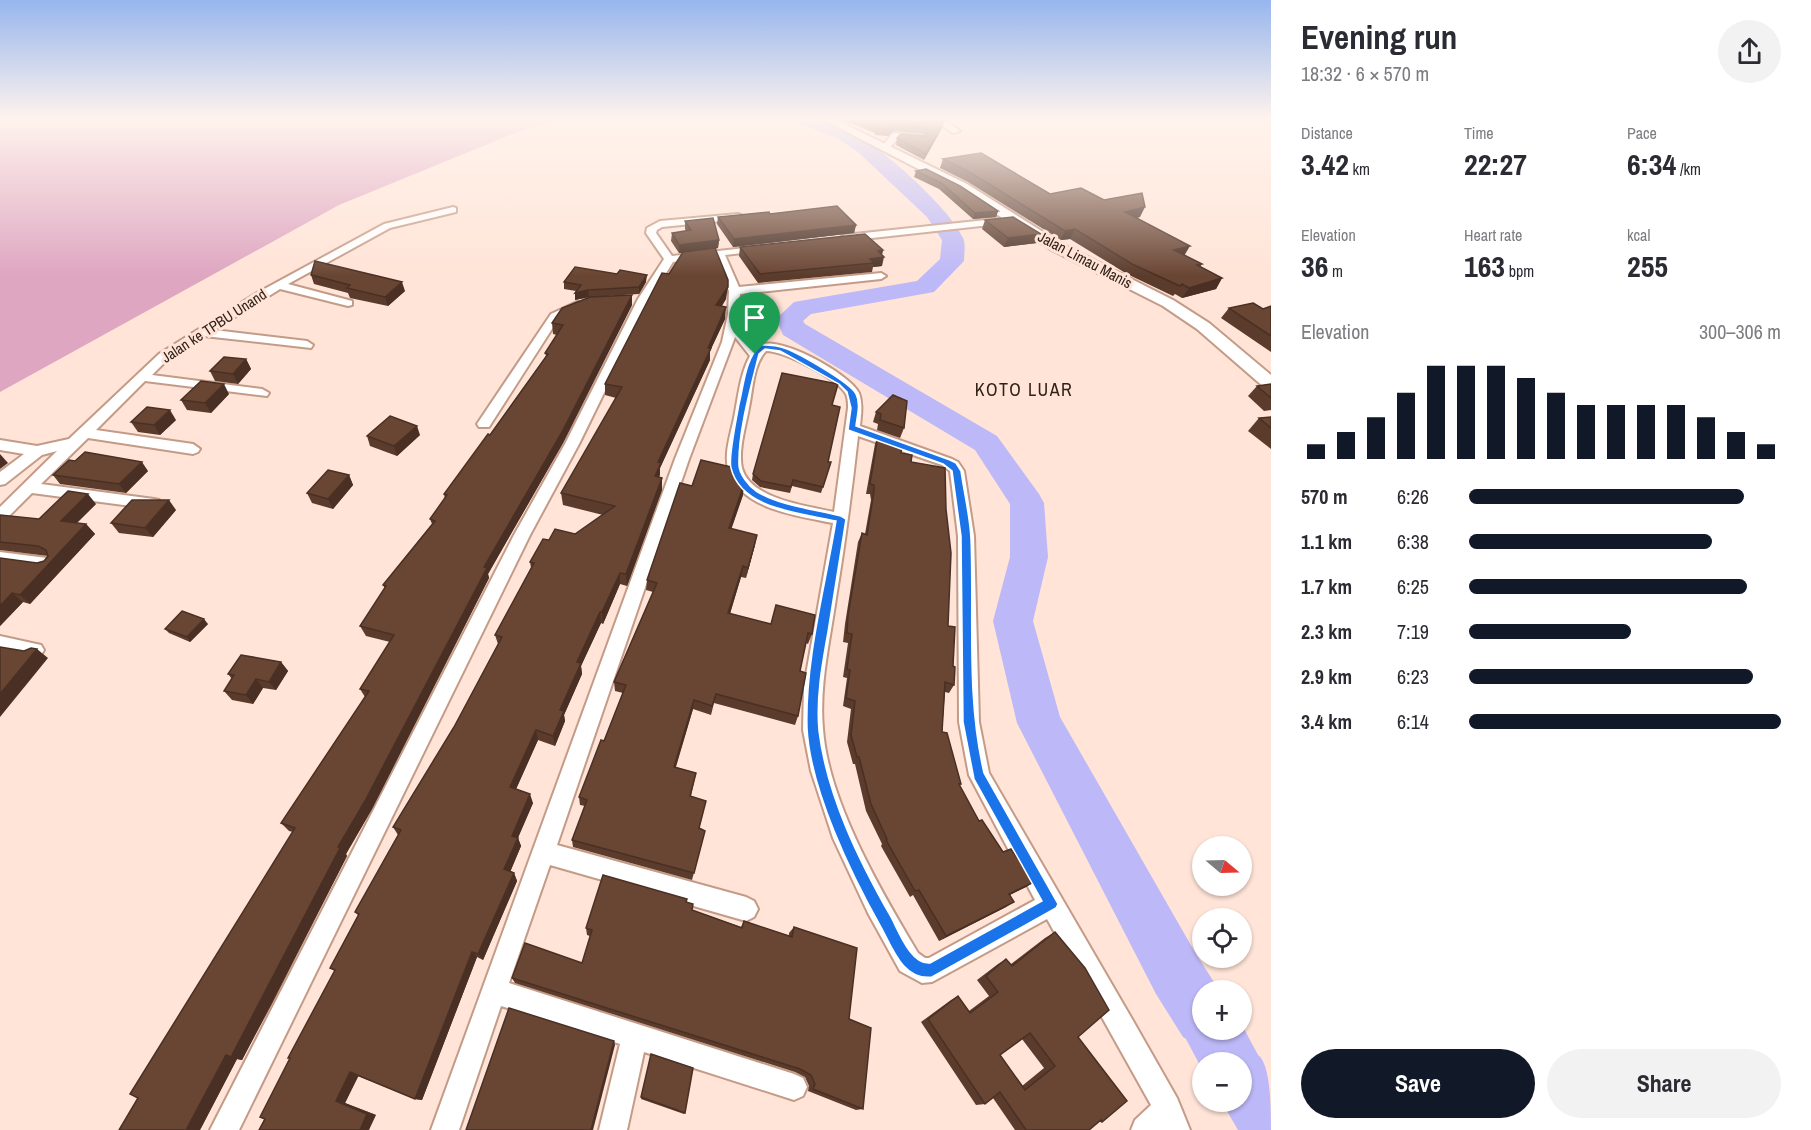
<!DOCTYPE html>
<html lang="en">
<head>
<meta charset="utf-8">
<style>
	:root { --surface:#fff; --page:#f2f2f3; --text:#2b2b33; --muted:#7c7c81; --accent:#111827 }
	body { margin:0; font-family:"Archivo Narrow",sans-serif; background:var(--page); color:var(--text); height:100vh; display:flex; flex-direction:column; font-size:22px; white-space:nowrap }
	* { box-sizing:border-box; margin:0 }
	p { font-size:20px; color:var(--muted) }
	.icon { flex:none; width:33px; height:33px; fill:none; stroke:currentColor; stroke-width:2; stroke-linecap:round; stroke-linejoin:round }
	.map { position:relative; flex:1; overflow:hidden }
	.details { display:flex; flex-direction:column; background:var(--surface); width:540px }
	.details>* { flex:none }
	.needle { width:39px; rotate:109deg }
	.tools { position:absolute; left:1192px; top:836px; display:grid; gap:12px }
	.tools a { display:grid; place-items:center; width:60px; height:60px; border-radius:50%; background:var(--surface); box-shadow:0 2px 4px #0004; font-size:30px }
	.pin { position:absolute; display:grid; place-items:center; width:51px; height:51px; color:#fff; margin:-62px -26px; border-radius:50% 50% 50% 0; rotate:-45deg; box-shadow:0 0 6px #0007 }
	.pin .icon { rotate:45deg }
	.round { display:grid; place-items:center; flex:none; width:63px; height:63px; border-radius:32px; background:var(--page) }
	.headline { display:flex; align-items:center; justify-content:space-between; height:102px; padding:0 30px }
	h1 { font-size:33px; font-weight:800; line-height:45px }
	.stats { display:grid; grid-template-columns:repeat(3,1fr); gap:9px; height:102px; padding:6px 30px }
	.stats div { display:grid; align-content:center }
	.stats b { font-size:30px; font-weight:800 }
	.stats small { font-size:16px; font-weight:400 }
	.stats p { font-size:16px }
	.chart { height:168px; padding:12px 30px }
	.chart p { display:flex; justify-content:space-between }
	.chart svg { width:100%; height:108px; margin-top:6px; stroke:var(--accent); stroke-width:6 }
	.cta { display:flex; gap:12px; margin-top:auto; padding:12px 30px }
	.cta a { flex:1; height:69px; border-radius:36px; background:var(--accent); color:#fff; font-size:24px; font-weight:800; line-height:69px; text-align:center }
	.cta a+a { background:var(--page); color:var(--text) }
	ul { padding:0 30px; list-style:none; font-size:20px }
	li { display:grid; grid-template-columns:96px 72px 1fr; align-items:center; height:45px }
	li i { height:15px; border-radius:8px; background:var(--accent) }
	main { display:flex; flex:1; min-height:0 }
	.map>svg:first-child { display:block }
	.green { fill:#dea6c1 }
	.lines { fill:none; stroke-linecap:round; stroke-linejoin:round }
	.river { fill:#bdb8f7; fill-rule:evenodd }
	.street-casing { stroke:#c49b87; stroke-width:4 }
	.secondary-casing { stroke:#c49b87; stroke-width:4 }
	.street { fill:#fff; fill-rule:evenodd }
	.secondary { fill:#fff; fill-rule:evenodd }
	.wall { fill:#5a3b2c; fill-rule:evenodd }
	.shaded-wall { fill:#4a3024 }
	.building { fill:#694533; stroke:#4a3024; stroke-width:1.5; fill-rule:evenodd }
	.route { fill:#1a73e8; stroke:#fff; stroke-width:1.5; fill-rule:evenodd }
	.labels { text-anchor:middle; stroke-width:6; stroke-linejoin:round; paint-order:stroke }
	.far-street-label { font-size:15px; fill:#312119; stroke:#ffe4d7 }
	.far-quarter-label { font-size:18px; letter-spacing:1.5px; fill:#312119; stroke:#ffe4d7 }
</style>
</head>
<body>
<main>
<div class="map">
<svg width="1271" height="1130" viewBox="0 0 1271 1130">
	<rect width="100%" height="100%" fill="#ffe4d7"/>
	<!-- green -->
	<polygon class="green" points="0,118 560,118 515,133 339,205 0,392"/>
	<g class="lines">
		<!-- river -->
		<path class="river" d="M793 118C813 118 832 121 850 131 880 146 950 208 963 238 966 244 964 254 964 261L934 292 811 314 803 321 805 324 997 436 1039 494 1044 503 1048 557 1033 621 1060 717 1196 954 1219 990H1203V1029H1242V1025L1258 1055C1271 1064 1271 1111 1271 1130H1238L1221 1101H1242V1062H1203V1071L1186 1039 1183 1037 1156 994 1017 723 993 621 1010 557V504L975 450 783 335 776 319 794 302 917 281 940 259 942 240 927 217 858 152 837 138 795 122Z"/>
		<!-- street casing -->
		<g class="street-casing">
			<g id="street">
				<polygon points="932,118 940,118 960,131 953,133"/>
				<polygon points="893,133 922,136 926,138 922,140 898,138 888,150 882,150 881,148"/>
				<polygon points="453,207 456,208 456,212 390,228 288,284 352,301 352,305 348,306 280,289 214,330 307,341 313,345 311,348 204,336 167,360 152,375 262,389 269,393 267,396 145,381 96,430 193,444 200,449 198,452 193,454 88,438 41,484 154,499 159,500 162,504 159,508 154,509 32,493 5,520 0,522 0,507 57,451 42,455 5,484 0,485 0,472 24,454 0,450 0,440 37,446 69,439 159,354 257,293 384,224"/>
				<path d="M738 214 741 215V219L662 227 657 230 656 233 672 256 764 246 765 248 760 251 725 255 739 287 881 273 886 276 881 279 740 294 737 325 756 347C774 331 850 374 859 393 863 404 861 415 860 426L952 459 958 462 964 471 974 536 979 722 989 773 1132 1019 1177 1098 1190 1130H1131L1135 1120 1151 1105 1047 919 932 982 922 983 900 971 868 913 833 838 811 771 803 730 804 686 833 523C798 516 738 509 728 468 724 453 731 433 734 418 738 398 740 374 750 356L735 337 689 459 557 845 746 897 754 901 758 909 754 917 746 921 550 865 509 983 794 1074 803 1078 807 1087 803 1096 794 1100 644 1052 627 1130H599L620 1044 501 1006 459 1130H431L675 459 722 342 728 314 729 291 715 257 673 262 650 299 579 444 530 535 239 1130H210L514 535 565 444 638 299 664 259 646 233 647 228 660 221ZM766 351C784 351 837 378 846 394 848 398 848 404 848 408L834 512C807 506 750 499 742 468 738 450 746 425 749 408 753 389 753 365 766 351ZM858 436 942 465 950 471 958 536 959 722 969 775 1035 900 929 958H925L918 953C881 891 828 801 823 729 819 685 830 641 836 598 845 544 852 490 858 436Z"/>
				<polygon points="1005,218 1008,219 1008,223 845,241 840,238 845,235"/>
				<polygon points="577,302 581,303 581,307 559,318 489,427 479,427 477,424 551,314"/>
				<polygon points="0,552 47,558 53,560 55,564 53,568 47,570 0,564"/>
				<polygon points="0,636 41,645 44,650 41,655 35,658 0,652"/>
			</g>
		</g>
		<!-- secondary casing -->
		<g class="secondary-casing">
			<polygon id="secondary" points="820,118 832,118 967,184 1062,244 1173,300 1209,323 1271,375 1271,389 1265,388 1197,329 1163,306 1052,250 959,190"/>
		</g>
		<!-- street -->
		<use href="#street" class="street"/>
		<!-- secondary -->
		<use href="#secondary" class="secondary"/>
	</g>
	<!-- wall -->
	<g class="wall">
		<polygon points="837,118 938,118 942,128 924,160 896,145 897,138 925,135 923,134 893,131 888,136 875,135 875,133"/>
		<polygon points="943,159 1050,194 1104,200 1140,217 1137,218 1185,255 1202,264 1200,267 1222,278 1216,289 1182,298 1175,294 1173,296 1127,274 1070,239 1061,240 968,182 940,168"/>
		<polygon points="916,171 998,211 996,217 973,219 939,189 914,177"/>
		<polygon points="770,214 856,225 854,233 733,247 717,224 718,217"/>
		<polygon points="985,220 1041,234 1037,243 1004,247 982,229"/>
		<polygon points="685,221 719,240 718,248 715,249 726,299 722,306 725,319 710,351 710,360 660,468 659,477 662,478 662,490 627,586 620,584 603,624 601,623 581,666 582,674 564,715 565,721 555,746 538,740 516,789 533,803 518,838 521,846 510,872 514,873 517,881 483,960 477,957 422,1100 415,1099 358,1076 345,1103 376,1115 259,1130 335,971 330,968 358,915 355,912 398,835 393,827 454,727 498,644 495,635 531,568 530,562 549,540 575,534 603,515 563,505 561,493 616,398 605,395 605,384 683,253 679,253 671,241 672,233 686,231 685,229"/>
		<polygon points="740,247 883,250 882,255 882,266 873,267 872,272 758,283 739,256"/>
		<polygon points="311,275 405,291 388,306 350,298 348,293 314,284"/>
		<polygon points="564,282 646,282 639,294 591,297 632,295 632,305 563,443 488,574 489,578 372,809 346,854 347,856 272,1004 242,1060 237,1059 200,1130 293,832 289,831 281,823 365,697 360,689 390,642 366,636 360,626 385,589 383,585 432,524 430,519 445,499 444,494 490,435 546,356 545,353 557,335 553,334 552,323 590,297 575,300 575,293 576,291 564,289"/>
		<polygon points="1271,306 1271,352 1221,318 1229,308 1263,309"/>
		<polygon points="246,359 251,369 238,384 215,381 210,371"/>
		<polygon points="1271,384 1271,410 1264,411 1248,396 1257,386"/>
		<polygon points="229,394 211,413 187,410 181,400"/>
		<polygon points="907,401 904,428 900,438 877,430 878,424 873,422 876,412"/>
		<polygon points="832,405 828,462 831,462 821,493 792,486 790,493 760,487 752,480 753,474"/>
		<polygon points="1271,417 1271,449 1248,431 1259,418"/>
		<polygon points="176,420 160,435 138,432 131,422"/>
		<polygon points="420,435 397,456 370,446 367,436"/>
		<polygon points="878,435 911,462 948,626 953,666 954,685 949,693 945,692 942,732 961,784 959,786 979,821 1003,852 1034,882 1026,887 1010,895 1006,907 939,941 913,895 910,897 881,846 882,844 866,811 855,764 853,764 847,742 851,709 843,706 847,678 843,677 848,643 843,642 845,624 858,542 862,533 865,534 871,500 870,494 866,494 875,444"/>
		<polygon points="148,471 126,493 60,484 53,475"/>
		<polygon points="349,475 353,485 333,509 312,503 307,493"/>
		<polygon points="743,495 731,529 755,545 746,578 741,577 730,614 812,634 808,644 806,643 800,671 798,716 795,725 714,703 711,715 693,709 676,767 696,773 691,796 704,809 699,829 705,831 692,880 573,847 572,840 585,806 580,805 579,797 604,741 623,693 615,691 614,682 653,592 646,590 647,580"/>
		<polygon points="96,504 77,523 86,524 95,534 30,604 23,602 0,626 0,558 37,563 44,561 48,556 0,550 0,515 39,519"/>
		<polygon points="176,510 153,537 119,533 111,523"/>
		<polygon points="208,624 190,642 169,633 165,629"/>
		<polygon points="281,662 288,671 276,690 263,688 253,704 232,700 224,691 232,679 228,674"/>
		<polygon points="686,902 692,910 741,927 744,921 789,936 789,933 794,927 849,1019 863,1109 856,1110 808,1091 809,1086 805,1077 795,1072 515,983 512,978 582,963 590,936 587,935 586,928"/>
		<path d="M1055 932 1078 1037 1102 1122H1097L1089 1130H1015L993 1098 985 1104 976 1105 921 1022 951 1000 958 996 969 1011 989 996 977 980 998 964 1006 959 1011 964 1045 938ZM1022 1039 1044 1068 1022 1086 1000 1055Z"/>
		<polygon points="651,1054 685,1113 684,1114 641,1099"/>
	</g>
	<!-- shaded-wall -->
	<g class="shaded-wall">
		<polygon points="948,118 976,118 948,120"/>
		<polygon points="944,122 942,128 924,160 926,154"/>
		<polygon points="895,124 893,131 888,136 889,129"/>
		<polygon points="1145,207 1140,217 1120,221 1125,212"/>
		<polygon points="998,211 996,217 973,219 975,213"/>
		<polygon points="856,225 854,233 733,247 734,239"/>
		<polygon points="1075,229 1070,239 1061,240 1065,231"/>
		<polygon points="1041,234 1037,243 1004,247 1008,238"/>
		<polygon points="719,240 718,248 679,253 679,245"/>
		<polygon points="1190,246 1184,256 1174,250"/>
		<polygon points="883,250 881,258 884,257 882,266 873,267 874,263 870,259 878,251"/>
		<polygon points="647,275 646,282 639,294 639,287"/>
		<polygon points="1222,278 1216,289 1182,298 1189,288"/>
		<polygon points="402,282 405,291 388,306 385,297"/>
		<polygon points="728,287 726,299 715,316 716,305"/>
		<polygon points="588,290 589,297 575,300 575,293"/>
		<polygon points="632,295 632,305 563,443 488,574 489,578 372,809 346,854 347,856 242,1060 237,1059 200,1130 186,1130 338,847 484,567"/>
		<polygon points="726,307 725,319 710,351 710,360 660,468 660,475 654,488 655,476 658,462"/>
		<polygon points="246,359 251,369 238,384 233,374"/>
		<polygon points="224,384 229,394 211,413 205,403"/>
		<polygon points="170,410 176,420 160,435 154,425"/>
		<polygon points="417,426 420,435 397,456 394,446"/>
		<polygon points="0,454 8,463 0,469"/>
		<polygon points="142,462 148,471 126,493 119,484"/>
		<polygon points="349,475 353,485 333,509 328,499"/>
		<polygon points="662,478 662,490 627,586 626,574"/>
		<polygon points="744,484 743,495 728,539 729,528"/>
		<polygon points="88,494 96,504 69,530 61,521"/>
		<polygon points="169,500 176,510 153,537 145,528"/>
		<polygon points="86,524 95,534 30,604 20,595"/>
		<polygon points="757,535 755,545 746,578 748,568"/>
		<polygon points="743,566 741,577 727,623 728,613"/>
		<polygon points="620,573 620,584 603,624 602,612"/>
		<polygon points="12,593 23,602 0,626 0,606"/>
		<polygon points="600,612 601,623 581,666 582,674 564,715 565,721 555,746 553,736 560,710 577,662"/>
		<polygon points="204,619 208,624 190,642 187,637"/>
		<polygon points="37,649 48,658 0,717 0,694"/>
		<polygon points="281,662 288,671 276,690 269,682"/>
		<polygon points="256,679 263,688 253,704 246,695"/>
		<polygon points="694,700 693,709 673,775 674,767"/>
		<polygon points="536,730 538,740 513,796 510,787"/>
		<polygon points="530,794 533,803 515,844 512,836"/>
		<polygon points="518,838 521,846 508,877 504,869"/>
		<polygon points="514,873 517,881 483,960 478,954"/>
		<polygon points="1034,882 1026,887 1001,899 1009,894"/>
		<polygon points="1014,902 1006,907 939,941 946,936"/>
		<polygon points="472,952 477,957 422,1100 415,1099"/>
		<polygon points="614,1041 615,1045 593,1130 591,1130"/>
		<polygon points="350,1072 359,1075 345,1103 376,1115 369,1130 360,1130 336,1101"/>
	</g>
	<!-- building -->
	<g class="building">
		<polygon points="854,118 938,118 944,122 926,154 897,138 901,134 925,136 930,131 925,128 895,124 889,129 877,129 877,126"/>
		<polygon points="981,153 1050,194 1081,188 1104,200 1142,193 1145,207 1125,212 1190,246 1174,250 1202,264 1197,265 1222,278 1189,288 1182,284 1180,286 1132,264 1075,229 1065,231 971,173 943,159"/>
		<polygon points="926,169 960,186 998,211 975,213 941,183 916,171"/>
		<polygon points="837,206 856,225 734,239 718,217 769,212 770,214"/>
		<polygon points="1013,217 1041,234 1008,238 985,220"/>
		<polygon points="713,218 719,240 679,245 672,233 691,230 685,221"/>
		<polygon points="865,234 883,250 878,251 884,257 870,259 874,263 760,274 740,247"/>
		<polygon points="715,248 728,280 728,287 716,305 726,307 708,348 711,348 658,462 661,463 655,476 662,478 626,574 620,573 602,612 600,612 577,662 581,663 560,710 564,711 553,736 536,730 510,787 530,794 512,836 518,838 504,869 514,873 478,954 472,952 415,1099 350,1072 336,1101 367,1114 360,1130 259,1130 265,1119 260,1117 290,1058 288,1058 335,970 330,968 359,914 355,912 401,830 393,827 454,727 502,637 495,635 534,563 530,562 543,539 549,540 555,529 575,534 615,506 561,493 622,387 605,384 662,273 669,274 683,252"/>
		<polygon points="315,261 402,282 385,297 347,288 350,285 311,275"/>
		<polygon points="575,267 617,274 620,270 647,275 639,287 588,290 575,293 581,285 564,282"/>
		<polygon points="632,295 562,432 484,567 487,568 365,801 338,847 340,848 231,1057 226,1055 186,1130 119,1130 138,1098 130,1094 295,828 281,823 369,691 360,689 394,635 360,626 386,586 383,585 435,521 430,519 447,495 444,494 488,434 490,435 548,354 545,353 563,325 552,323 562,308 590,297"/>
		<polygon points="1253,303 1263,309 1271,306 1271,336 1229,308"/>
		<polygon points="224,357 246,359 233,374 210,371"/>
		<polygon points="782,373 838,384 832,405 840,407 828,462 831,462 823,487 793,480 791,487 761,481 753,474"/>
		<polygon points="201,381 224,384 205,403 181,400"/>
		<polygon points="1271,384 1271,398 1257,386"/>
		<polygon points="893,395 907,401 904,428 880,420 881,414 876,412"/>
		<polygon points="147,407 170,410 154,425 131,422"/>
		<polygon points="390,416 417,426 394,446 367,436"/>
		<polygon points="1271,417 1271,428 1259,418"/>
		<polygon points="878,435 902,443 901,453 912,455 911,462 945,468 946,509 951,553 948,626 955,627 953,666 955,667 954,685 945,682 942,732 947,733 961,784 959,784 979,821 982,820 1003,852 1011,849 1034,882 1009,894 1014,902 946,936 919,890 915,891 886,840 887,839 871,804 859,757 857,757 851,735 855,701 846,698 850,670 847,669 852,634 847,633 848,615 862,533 867,535 874,491 874,485 870,484"/>
		<polygon points="85,452 142,462 119,484 53,475 69,460 75,461"/>
		<polygon points="701,460 731,467 744,484 729,528 757,535 748,568 743,566 728,613 771,624 776,605 815,615 812,634 808,633 800,671 806,673 798,716 716,694 712,706 694,700 674,767 696,773 690,796 706,801 699,828 705,831 694,873 572,840 587,800 579,797 601,740 604,741 626,685 614,682 657,583 647,580 680,483 692,486"/>
		<polygon points="328,470 349,475 328,499 307,493"/>
		<polygon points="68,491 88,494 61,521 86,524 20,595 12,593 0,606 0,558 37,563 44,561 48,556 46,550 38,546 0,542 0,515 39,519"/>
		<polygon points="132,500 169,500 145,528 111,523"/>
		<polygon points="182,611 204,619 187,637 165,629"/>
		<polygon points="0,647 24,651 31,648 37,649 0,694"/>
		<polygon points="241,655 281,662 269,682 256,679 246,695 224,691 234,675 228,674"/>
		<polygon points="603,875 687,899 686,902 693,904 692,910 742,928 744,921 792,937 794,927 857,948 849,1019 871,1028 863,1109 813,1089 815,1084 811,1075 800,1069 512,978 525,943 582,963 592,930 586,928"/>
		<path d="M1055 932 1085 968 1109 1010 1078 1037 1127 1101 1102 1122 1101 1120 1089 1130H1026L1000 1092 985 1104 928 1019 958 996 970 1013 998 992 986 976 1006 959 1012 966ZM1030 1033 1055 1066 1025 1090 1000 1055Z"/>
		<polygon points="509,1008 614,1041 591,1130 466,1130"/>
		<polygon points="651,1054 693,1068 685,1113 641,1097"/>
	</g>
	<!-- sky -->
	<linearGradient id="sky" x2="0" y2="1"><stop stop-color="#97b6ee"/><stop offset="0.43" stop-color="#fff3ed"/><stop offset="1" stop-color="#fff3ed" stop-opacity="0"/></linearGradient>
	<rect width="1271" height="276" fill="url(#sky)"/>
	<!-- route -->
	<path class="route" d="M761 345C768 345 777 345 784 348 797 352 851 383 856 394 861 404 857 416 856 426L950 460 956 463 961 471C964 493 970 516 971 539 974 617 966 697 984 773L1058 904 1056 908 932 977C903 981 892 947 881 927 851 874 810 789 807 728 805 660 825 588 836 521 802 513 741 510 731 468 728 458 737 416 739 404 744 385 745 358 761 345ZM765 349 780 351 839 384 847 392 851 408 848 430 943 464 952 471 961 536 963 722 974 779 1042 901 930 963C911 965 899 932 891 917 859 861 827 796 819 731 816 698 822 665 828 632 834 594 840 557 846 519L841 516C814 509 780 506 756 491 749 486 739 474 739 465 738 431 751 387 759 354Z"/>
	<g class="labels">
		<!-- far-street labels -->
		<g class="far-street-label">
			<text transform="translate(1085 260) rotate(28)" y="5">Jalan Limau Manis</text>
			<text transform="translate(214 326) rotate(-33)" y="5">Jalan ke TPBU Unand</text>
		</g>
		<!-- far-quarter labels -->
		<g class="far-quarter-label">
			<text x="1024" y="396">KOTO LUAR</text>
		</g>
	</g>
</svg>
<div class="tools">
<a><svg class="needle" viewBox="-14 -14 28 28"><path d="M0-13l5 13h-10z" fill="#e53935"/><path d="M0 13l5-13h-10z" fill="#7c7c81"/></svg></a>
<a><svg class="icon" aria-label="locate" viewBox="0 0 24 24"><circle cx="12" cy="12" r="6"/><path d="M12 2v4M12 18v4M2 12h4M18 12h4"/></svg></a>
<a>+</a>
<a>−</a>
</div>
<div class="pin" style="left:755px;top:354px;background:#1e9e55"><svg class="icon" aria-label="arrive" viewBox="0 0 24 24"><path d="M6 21V4h12l-3 4 3 4H6"/></svg></div>
</div>
<section class="details">
<div class="headline"><div><h1>Evening run</h1><p>18:32 · 6 × 570 m</p></div><a class="round"><svg class="icon" aria-label="share" viewBox="0 0 24 24"><path d="M12 15V3M7 8l5-5 5 5M5 13v7h14v-7"/></svg></a></div>
<div class="stats">
<div><p>Distance</p><b>3.42<small> km</small></b></div>
<div><p>Time</p><b>22:27</b></div>
<div><p>Pace</p><b>6:34<small> /km</small></b></div>
</div>
<div class="stats">
<div><p>Elevation</p><b>36<small> m</small></b></div>
<div><p>Heart rate</p><b>163<small> bpm</small></b></div>
<div><p>kcal</p><b>255</b></div>
</div>
<div class="chart"><p><span>Elevation</span>300–306 m</p>
<svg viewBox="0 0 160 44" preserveAspectRatio="none"><path d="M5 44V38M15 44V33M25 44V27M35 44V17M45 44V6M55 44V6M65 44V6M75 44V11M85 44V17M95 44V22M105 44V22M115 44V22M125 44V22M135 44V27M145 44V33M155 44V38"/></svg>
</div>
<ul>
<li><b>570 m</b>6:26<i style="width:88%"></i></li>
<li><b>1.1 km</b>6:38<i style="width:78%"></i></li>
<li><b>1.7 km</b>6:25<i style="width:89%"></i></li>
<li><b>2.3 km</b>7:19<i style="width:52%"></i></li>
<li><b>2.9 km</b>6:23<i style="width:91%"></i></li>
<li><b>3.4 km</b>6:14<i style="width:100%"></i></li>
</ul>
<div class="cta"><a>Save</a><a>Share</a></div>
</section>
</main>
</body>
</html>
